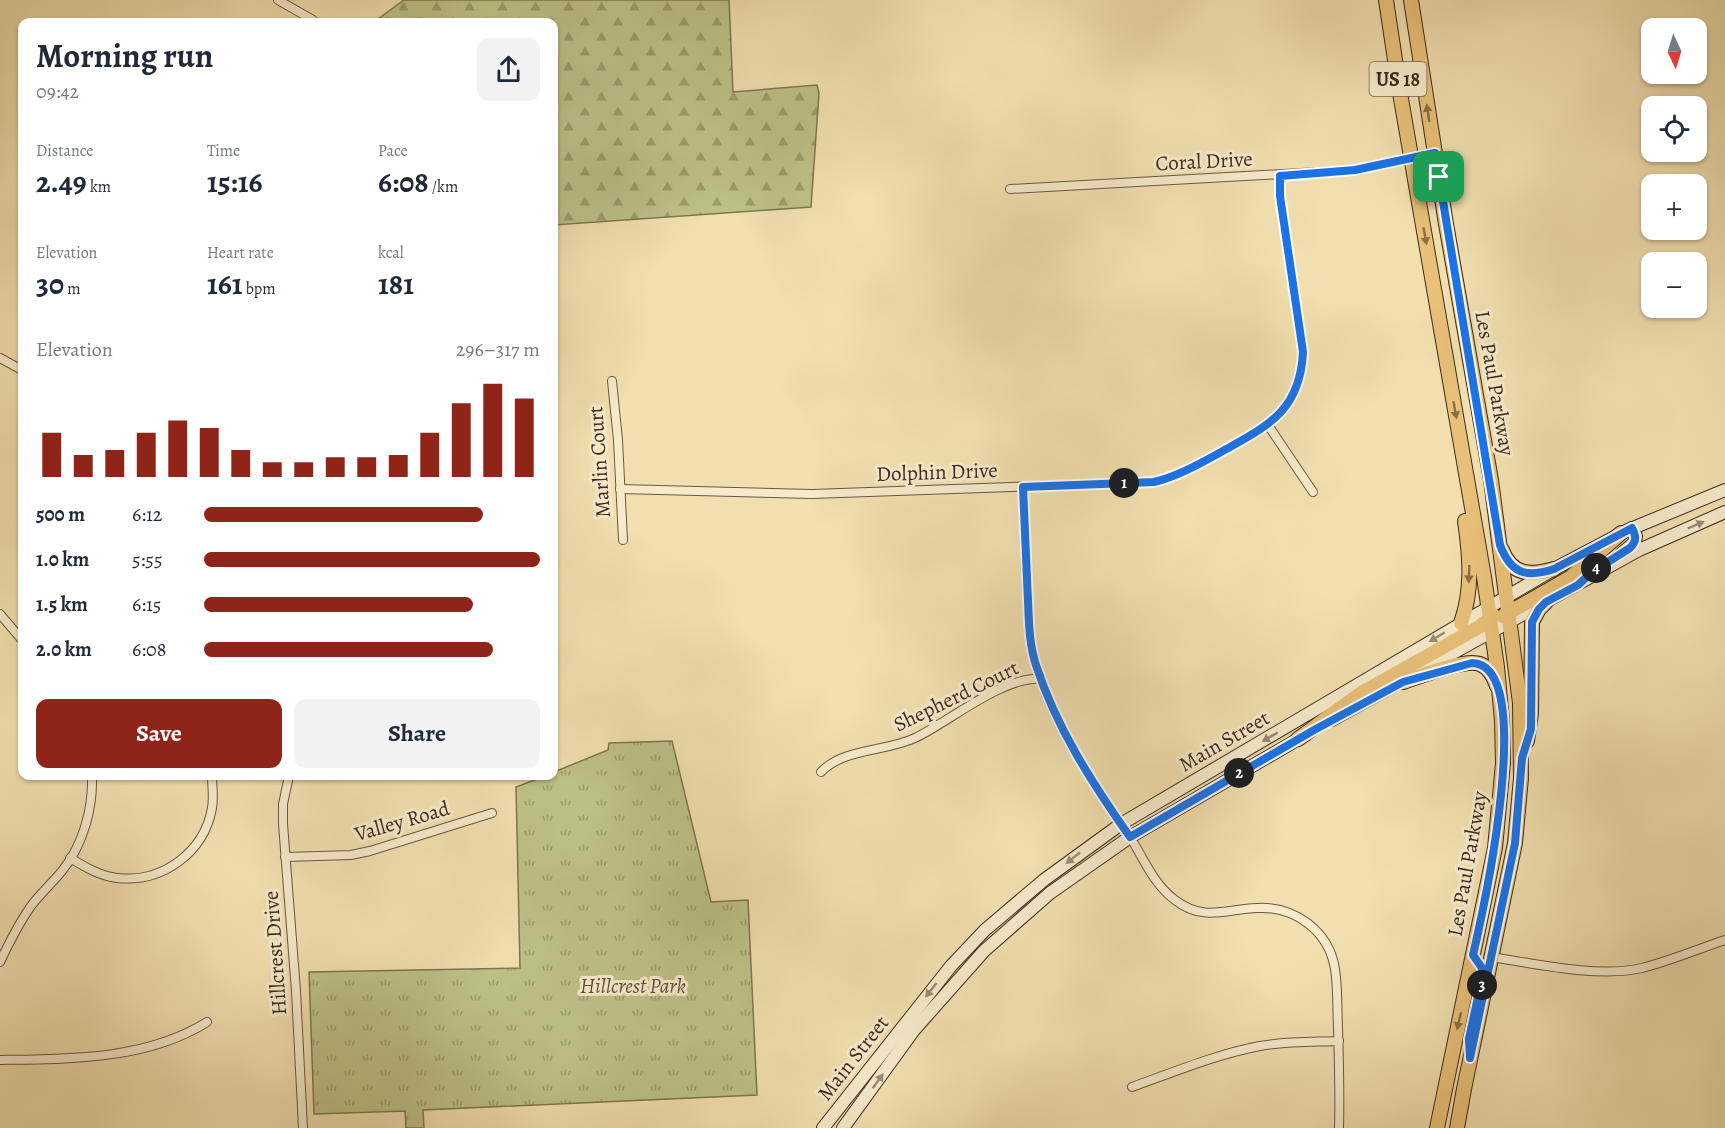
<!DOCTYPE html>
<html lang="en">
<head>
<meta charset="utf-8">
<style>
	:root { --surface:#fff; --page:#f2f2f3; --text:#1f2937; --muted:#747a83; --accent:#8f2418 }
	body { margin:0; font-family:Alegreya,serif; background:var(--page); color:var(--text); height:100vh; display:flex; flex-direction:column; font-size:22px; white-space:nowrap }
	* { box-sizing:border-box; margin:0 }
	p { font-size:20px; color:var(--muted) }
	.icon { flex:none; width:33px; height:33px; fill:none; stroke:currentColor; stroke-width:2; stroke-linecap:round; stroke-linejoin:round }
	.map { position:relative; flex:1; overflow:hidden }
	.sheet { position:absolute; left:18px; top:18px; width:540px; height:762px; display:flex; flex-direction:column; background:var(--surface); border-radius:12px; box-shadow:0 2px 4px #0004 }
	.sheet>* { flex:none }
	.needle { width:39px; rotate:176deg }
	.buttons { position:absolute; left:1641px; top:18px; display:grid; gap:12px }
	.buttons a { display:grid; place-items:center; width:66px; height:66px; border-radius:12px; background:var(--surface); box-shadow:0 2px 4px #0004; font-size:30px }
	.pin { position:absolute; display:grid; place-items:center; width:51px; height:51px; color:#fff; margin:-26px; border-radius:12px; box-shadow:0 3px 9px #0006 }
	.km { position:absolute; width:30px; height:30px; margin:-15px; border-radius:50%; background:#222; color:#fff; font-size:16px; line-height:30px; text-align:center }
	.round { display:grid; place-items:center; flex:none; width:63px; height:63px; border-radius:12px; background:var(--page) }
	.summary { display:flex; align-items:center; justify-content:space-between; height:102px; padding:0 18px }
	h1 { font-size:33px; font-weight:700; line-height:45px }
	.stats { display:grid; grid-template-columns:repeat(3,1fr); gap:9px; height:102px; padding:6px 18px }
	.stats div { display:grid; align-content:center }
	.stats b { font-size:30px; font-weight:700 }
	.stats small { font-size:16px; font-weight:400 }
	.stats p { font-size:16px }
	.chart { height:168px; padding:12px 18px }
	.chart p { display:flex; justify-content:space-between }
	.chart svg { width:100%; height:108px; margin-top:6px; stroke:var(--accent); stroke-width:6 }
	.button { display:flex; gap:12px; margin-top:auto; padding:12px 18px }
	.button a { flex:1; height:69px; border-radius:12px; background:var(--accent); color:#fff; font-size:24px; font-weight:700; line-height:69px; text-align:center }
	.button a+a { background:var(--page); color:var(--text) }
	ul { padding:0 18px; list-style:none; font-size:20px }
	li { display:grid; grid-template-columns:96px 72px 1fr; align-items:center; height:45px }
	li i { height:15px; border-radius:8px; background:var(--accent) }
	.map>svg:first-child { display:block }
	.grass { fill:url(#grass-tufts); stroke:#7e7652; stroke-width:1.5 }
	.forest { fill:url(#forest-firs); stroke:#7e7652; stroke-width:1.5 }
	.lines { fill:none; stroke-linecap:round; stroke-linejoin:round }
	.minor-casing { stroke:#6c5741; stroke-width:10 }
	.secondary-casing { stroke:#3f2a1c; stroke-width:14 }
	.primary-casing { stroke:#3f2a1c; stroke-width:16 }
	.minor { stroke:#f6eacb; stroke-width:8 }
	.secondary { stroke:#f6eacb; stroke-width:12 }
	.primary { stroke:#e8c078; stroke-width:14 }
	.oneway { fill:#8b6e45 }
	.oneway2 { fill:#9a8a74 }
	.route-casing { stroke:#fff; stroke-width:12 }
	.route { stroke:#1a73e8; stroke-width:8 }
	.labels { text-anchor:middle; stroke-width:6; stroke-linejoin:round; paint-order:stroke }
	.shield { fill:#f6eacb; stroke:#766450; stroke-width:1.5 }
	.shield-label { font-size:20px; font-weight:bold; fill:#3f2a1c }
	.street-label { font-size:21px; fill:#3f2a1c; stroke:#f6eacb }
	.park-label { font-size:21px; font-style:italic; fill:#5e5037; stroke:#f6eacb }
</style>
</head>
<body>
<div class="map">
<svg width="1725" height="1128" viewBox="0 0 1725 1128">
	<defs>
		<pattern id="grass-tufts" width="24" height="20" patternUnits="userSpaceOnUse" patternTransform="scale(1.5)"><rect width="24" height="20" fill="#bdc188"/><path d="M3 7l-1-3M5 7V3M7 7l1-3M15 17l-1-3M17 17v-4M19 17l1-3" fill="none" stroke="#9b9d6e"/></pattern>
		<pattern id="forest-firs" width="22" height="20" patternUnits="userSpaceOnUse" patternTransform="scale(1.5)"><rect width="22" height="20" fill="#bdc188"/><path d="M5 1l3.5 6h-7zM16 11l3.5 6h-7z" fill="#9b9d6e"/></pattern>
	</defs>
	<rect width="100%" height="100%" fill="#f1dfaf"/>
	<filter id="stains"><feTurbulence type="fractalNoise" baseFrequency=".00333" numOctaves="4"/><feColorMatrix values="0 0 0 0 .2 0 0 0 0 .09 0 0 0 0 .02 0 0 0 .5 -.17"/></filter>
	<radialGradient id="worn" r=".72"><stop offset=".6" stop-color="#630" stop-opacity="0"/><stop offset="1" stop-color="#630" stop-opacity=".3"/></radialGradient>
	<!-- grass -->
	<polygon class="grass" points="672,741 711,902 748,900 757,1095 423,1110 424,1128 406,1128 405,1111 314,1114 309,972 520,968 516,787 545,776 554,776 554,772 608,750 609,743"/>
	<!-- forest -->
	<polygon class="forest" points="404,0 729,0 733,92 817,85 819,93 811,207 554,225 554,22 374,22"/>
	<g class="lines">
		<!-- minor casing -->
		<g class="minor-casing">
			<g id="minor">
				<polyline points="278,0 313,20"/>
				<polyline points="1010,189 1355,170 1435,153"/>
				<polyline points="0,358 22,370"/>
				<polyline points="612,381 618,440 623,540"/>
				<polyline points="1268,425 1313,492"/>
				<path d="M1023 487C1024 523 1025 559 1027 595 1029 618 1029 641 1035 663 1053 725 1091 781 1128 834 1143 856 1152 883 1175 900 1203 922 1226 909 1257 908 1295 906 1329 931 1335 969 1338 988 1337 1009 1338 1028 1339 1062 1340 1094 1339 1128"/>
				<path d="M620 489 812 494 1154 482C1178 476 1199 464 1221 452 1270 425 1307 406 1302 342L1280 196V175"/>
				<polyline points="0,614 22,640"/>
				<path d="M821 772C844 748 885 752 915 738 949 722 1004 675 1042 679"/>
				<polyline points="289,776 283,804 283,824 296,991 303,1128"/>
				<polyline points="285,857 351,855 370,851 492,813"/>
				<path d="M70 858C85 867 100 876 117 878 162 883 204 853 212 808 214 797 212 786 212 776"/>
				<path d="M1492 957C1536 964 1599 978 1642 968 1670 961 1698 949 1725 940"/>
				<path d="M0 962C9 943 19 923 31 906 41 893 52 883 62 871 83 845 93 809 92 776"/>
				<path d="M0 1060C68 1059 147 1060 207 1022"/>
				<path d="M1132 1087C1174 1072 1217 1054 1260 1046 1286 1041 1313 1042 1339 1041"/>
			</g>
		</g>
		<!-- secondary casing -->
		<g class="secondary-casing">
			<g id="secondary">
				<polyline points="1622,553 1635,542 1636,536 1632,528"/>
				<polyline points="1332,720 1639,550 1725,512"/>
				<polyline points="823,1128 951,966 985,930 1044,880 1121,824 1554,569 1628,530 1725,490"/>
				<polyline points="843,1128 914,1030 984,951 1050,893 1130,837 1307,734"/>
			</g>
		</g>
		<!-- primary casing -->
		<g class="primary-casing">
			<g id="primary">
				<polyline points="1386,0 1400,93 1484,577 1497,667 1502,721 1503,763 1495,848 1437,1128"/>
				<polyline points="1411,0 1446,224 1491,480 1520,703 1521,778 1515,843 1464,1089 1457,1128"/>
				<path d="M1502 550C1511 575 1531 576 1554 569"/>
				<polyline points="1503,616 1571,577 1621,533"/>
				<path d="M1461 623C1473 590 1470 555 1465 521"/>
				<path d="M1403 682C1419 677 1465 658 1480 664 1490 668 1494 677 1497 686"/>
				<polyline points="1298,739 1363,692 1479,627 1494,616"/>
				<polyline points="1527,741 1531,713 1532,622 1539,609 1546,602"/>
			</g>
		</g>
		<!-- minor -->
		<use href="#minor" class="minor"/>
		<!-- secondary -->
		<use href="#secondary" class="secondary"/>
		<!-- primary -->
		<use href="#primary" class="primary"/>
	</g>
	<!-- one-way arrows -->
	<defs><path id="oneway-solid" d="M-6-.8H1V-3.2L6.5 0L1 3.2V.8H-6Z" transform="scale(1.5)"/></defs>
	<g class="oneway">
		<use href="#oneway-solid" transform="translate(1428 113) rotate(-99)"/>
		<use href="#oneway-solid" transform="translate(1425 236) rotate(80)"/>
		<use href="#oneway-solid" transform="translate(1455 410) rotate(80)"/>
		<use href="#oneway-solid" transform="translate(1469 574) rotate(92)"/>
		<use href="#oneway-solid" transform="translate(1459 1021) rotate(103)"/>
	</g>
	<g class="oneway2">
		<use href="#oneway-solid" transform="translate(1696 525) rotate(-23)"/>
		<use href="#oneway-solid" transform="translate(1437 637) rotate(149)"/>
		<use href="#oneway-solid" transform="translate(1270 737) rotate(150)"/>
		<use href="#oneway-solid" transform="translate(1073 858) rotate(142)"/>
		<use href="#oneway-solid" transform="translate(931 990) rotate(128)"/>
		<use href="#oneway-solid" transform="translate(878 1081) rotate(-54)"/>
	</g>
	<g class="lines">
		<!-- route casing -->
		<g class="route-casing">
			<path id="route" d="M1435 153 1500 545C1511 574 1526 578 1554 569L1632 528C1636 536 1637 541 1630 548L1592 572 1578 585 1546 602 1539 609 1532 622 1531 729 1522 758 1515 843 1470 1058 1469 1039 1483 974 1482 968 1473 955C1482 916 1539 664 1472 663L1403 682 1314 730 1130 837C1092 783 1056 727 1036 665 1029 644 1029 622 1028 601 1026 563 1025 525 1023 487L1154 482C1178 476 1199 464 1221 452 1267 426 1300 412 1303 352L1280 196V176L1355 170Z"/>
		</g>
		<!-- route -->
		<use href="#route" class="route"/>
	</g>
	<g class="labels">
		<!-- shield labels -->
		<rect class="shield" x="1369.5" y="62" width="57" height="34" rx="4.5"/>
		<g class="shield-label">
			<text x="1398" y="86">US 18</text>
		</g>
		<!-- street labels -->
		<g class="street-label">
			<text transform="translate(1204 161) rotate(-3)" y="7">Coral Drive</text>
			<text transform="translate(1495 383) rotate(80)" y="7">Les Paul Parkway</text>
			<text transform="translate(599 462) rotate(-94)" y="7">Marlin Court</text>
			<text transform="translate(937 472) rotate(-2)" y="7">Dolphin Drive</text>
			<text transform="translate(956 696) rotate(-26)" y="7">Shepherd Court</text>
			<text transform="translate(1224 741) rotate(-30)" y="7">Main Street</text>
			<text transform="translate(402 821) rotate(-16)" y="7">Valley Road</text>
			<text transform="translate(1467 864) rotate(-80)" y="7">Les Paul Parkway</text>
			<text transform="translate(275 953) rotate(-94)" y="7">Hillcrest Drive</text>
			<text transform="translate(853 1058) rotate(-52)" y="7">Main Street</text>
		</g>
		<!-- park labels -->
		<g class="park-label">
			<text x="633" y="993">Hillcrest Park</text>
		</g>
	</g>
	<rect width="100%" height="100%" filter="url(#stains)"/>
	<rect width="100%" height="100%" fill="url(#worn)"/>
</svg>
<div class="buttons">
<a><svg class="needle" viewBox="-14 -14 28 28"><path d="M0-13l5 13h-10z" fill="#e53935"/><path d="M0 13l5-13h-10z" fill="#747a83"/></svg></a>
<a><svg class="icon" aria-label="locate" viewBox="0 0 24 24"><circle cx="12" cy="12" r="6"/><path d="M12 2v4M12 18v4M2 12h4M18 12h4"/></svg></a>
<a>+</a>
<a>−</a>
</div>
<div class="pin" style="left:1439px;top:177px;background:#1e9e55"><svg class="icon" aria-label="arrive" viewBox="0 0 24 24"><path d="M6 21V4h12l-3 4 3 4H6"/></svg></div>
<b class="km" style="left:1124px;top:483px">1</b>
<b class="km" style="left:1239px;top:773px">2</b>
<b class="km" style="left:1482px;top:985px">3</b>
<b class="km" style="left:1596px;top:568px">4</b>
<section class="sheet">
<div class="summary"><div><h1>Morning run</h1><p>09:42</p></div><a class="round"><svg class="icon" aria-label="share" viewBox="0 0 24 24"><path d="M12 15V3M7 8l5-5 5 5M5 13v7h14v-7"/></svg></a></div>
<div class="stats">
<div><p>Distance</p><b>2.49<small> km</small></b></div>
<div><p>Time</p><b>15:16</b></div>
<div><p>Pace</p><b>6:08<small> /km</small></b></div>
</div>
<div class="stats">
<div><p>Elevation</p><b>30<small> m</small></b></div>
<div><p>Heart rate</p><b>161<small> bpm</small></b></div>
<div><p>kcal</p><b>181</b></div>
</div>
<div class="chart"><p><span>Elevation</span>296–317 m</p>
<svg viewBox="0 0 160 44" preserveAspectRatio="none"><path d="M5 44V26M15 44V35M25 44V33M35 44V26M45 44V21M55 44V24M65 44V33M75 44V38M85 44V38M95 44V36M105 44V36M115 44V35M125 44V26M135 44V14M145 44V6M155 44V12"/></svg>
</div>
<ul>
<li><b>500 m</b>6:12<i style="width:83%"></i></li>
<li><b>1.0 km</b>5:55<i style="width:100%"></i></li>
<li><b>1.5 km</b>6:15<i style="width:80%"></i></li>
<li><b>2.0 km</b>6:08<i style="width:86%"></i></li>
</ul>
<div class="button"><a>Save</a><a>Share</a></div>
</section>
</div>
</body>
</html>
